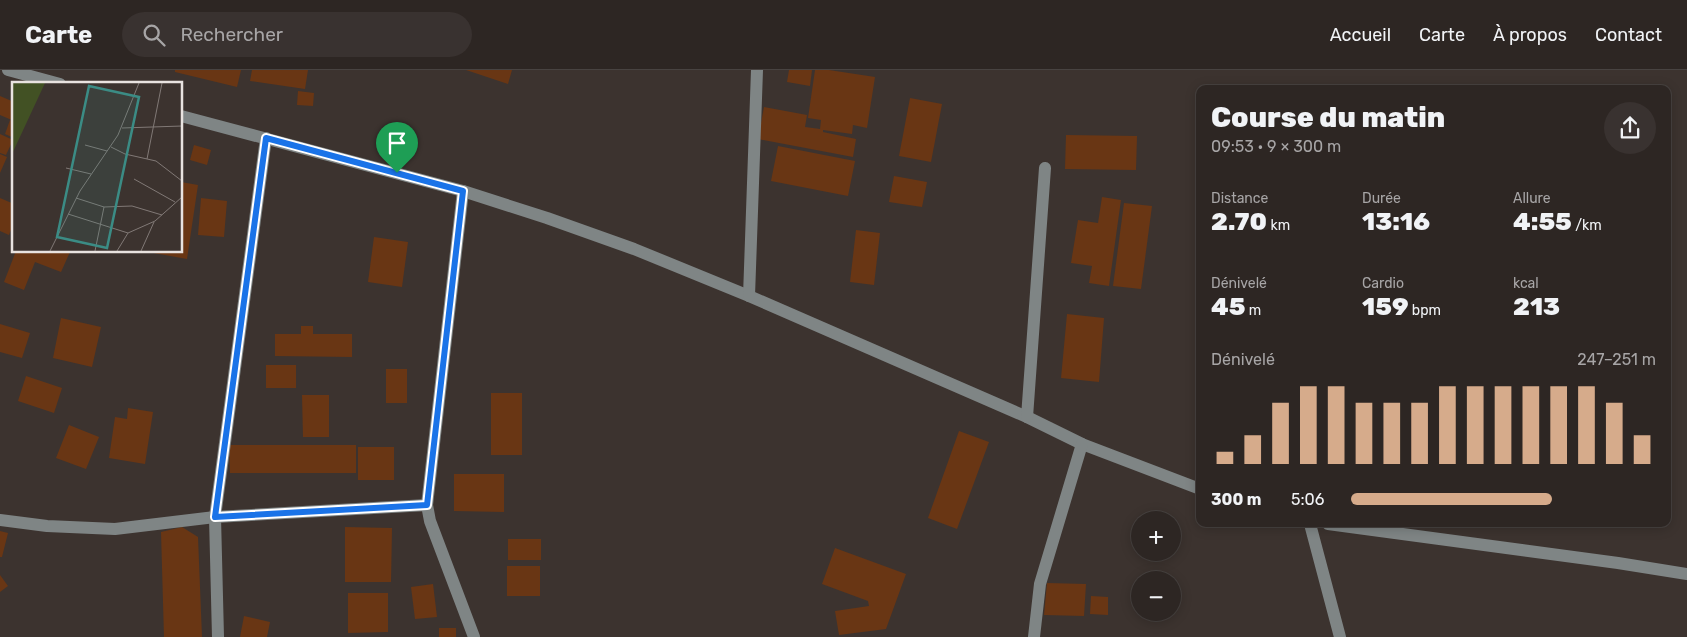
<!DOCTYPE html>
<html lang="fr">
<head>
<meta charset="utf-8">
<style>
	:root { --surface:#2d2623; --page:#393230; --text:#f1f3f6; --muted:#a7a5a6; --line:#484341; --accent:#d6ab8b }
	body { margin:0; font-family:Rubik,sans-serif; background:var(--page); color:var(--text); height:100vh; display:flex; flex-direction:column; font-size:19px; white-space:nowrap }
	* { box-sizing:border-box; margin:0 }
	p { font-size:16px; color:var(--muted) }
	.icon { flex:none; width:28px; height:28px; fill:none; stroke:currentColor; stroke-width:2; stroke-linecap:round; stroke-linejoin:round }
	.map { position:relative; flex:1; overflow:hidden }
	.drawer { position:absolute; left:1196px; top:15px; width:475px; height:442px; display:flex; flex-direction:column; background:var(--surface); border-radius:10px; box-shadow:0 2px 12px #0003,0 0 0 1px var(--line) }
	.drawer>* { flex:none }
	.tools { position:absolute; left:1131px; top:441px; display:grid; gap:10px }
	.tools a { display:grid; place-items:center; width:50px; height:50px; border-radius:50%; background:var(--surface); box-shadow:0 2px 12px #0003,0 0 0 1px var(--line); font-size:25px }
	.pin { position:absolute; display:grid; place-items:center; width:42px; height:42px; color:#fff; margin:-51px -21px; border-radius:50% 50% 50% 0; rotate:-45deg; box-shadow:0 0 5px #0007 }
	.pin .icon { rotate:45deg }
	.round { display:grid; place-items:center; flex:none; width:52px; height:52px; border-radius:26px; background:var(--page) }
	.headline { display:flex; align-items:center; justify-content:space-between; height:85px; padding:0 15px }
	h1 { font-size:28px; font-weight:800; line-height:38px }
	.figures { display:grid; grid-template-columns:repeat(3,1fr); gap:8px; height:85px; padding:5px 15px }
	.figures div { display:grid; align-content:center }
	.figures b { font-size:25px; font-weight:800 }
	.figures small { font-size:14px; font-weight:400 }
	.figures p { font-size:14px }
	.chart { height:140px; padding:10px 15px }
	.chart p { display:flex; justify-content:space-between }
	.chart svg { width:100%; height:90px; margin-top:5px; stroke:var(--accent); stroke-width:6 }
	ul { padding:0 15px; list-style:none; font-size:16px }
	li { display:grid; grid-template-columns:80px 60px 1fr; align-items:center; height:38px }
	li i { height:12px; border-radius:6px; background:var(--accent) }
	header { display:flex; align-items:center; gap:30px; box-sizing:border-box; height:70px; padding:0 25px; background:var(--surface); border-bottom:1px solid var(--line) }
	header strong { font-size:24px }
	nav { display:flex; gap:28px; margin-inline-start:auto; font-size:18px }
	.search { width:350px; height:45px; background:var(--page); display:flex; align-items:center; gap:12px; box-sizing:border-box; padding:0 18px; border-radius:28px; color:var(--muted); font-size:19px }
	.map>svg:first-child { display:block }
	.building { fill:#693614 }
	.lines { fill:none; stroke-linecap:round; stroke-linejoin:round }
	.minor { stroke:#7f8585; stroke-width:12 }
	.route-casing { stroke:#fff; stroke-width:10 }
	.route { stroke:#1a73e8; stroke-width:6 }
	.inset-road { fill:none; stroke:#817976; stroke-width:1 }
	.view { fill:#3b8c85; fill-opacity:0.15; stroke:#3b8c85; stroke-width:2.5 }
	.inset-edge { fill:none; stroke:#e9e3e0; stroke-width:2.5 }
</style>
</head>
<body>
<header>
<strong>Carte</strong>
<div class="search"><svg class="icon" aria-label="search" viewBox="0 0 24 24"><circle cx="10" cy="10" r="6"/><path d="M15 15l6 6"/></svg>Rechercher</div>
<nav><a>Accueil</a><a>Carte</a><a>À propos</a><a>Contact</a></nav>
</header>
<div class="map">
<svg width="1687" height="567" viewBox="0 0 1687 567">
	<rect width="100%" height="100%" fill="#3c332f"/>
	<!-- building -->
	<g class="building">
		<polygon points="175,0 241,0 237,17 175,2"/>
		<polygon points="252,0 308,0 305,19 250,11"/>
		<polygon points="466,0 512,0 508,14"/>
		<polygon points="789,0 812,0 810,16 787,12"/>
		<polygon points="815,0 829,0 875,7 867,58 853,55 852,64 823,60 823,62 856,69 853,87 758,69 764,37 807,45 805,57 820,59 821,50 808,48"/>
		<polygon points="298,21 314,23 313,36 297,35"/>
		<polygon points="0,26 14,32 14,51 0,45"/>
		<polygon points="910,28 942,34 931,92 899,86"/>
		<polygon points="10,50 14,52 14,68 5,64"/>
		<polygon points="0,64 13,70 6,85 0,83"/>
		<polygon points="1066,65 1137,66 1136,100 1065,99"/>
		<polygon points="194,75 211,80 207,95 190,90"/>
		<polygon points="778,76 855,91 848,126 771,111"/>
		<polygon points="0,84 7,87 0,103"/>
		<polygon points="894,106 927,112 922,137 889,132"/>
		<polygon points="181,112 198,115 187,189 148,182 181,181"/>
		<polygon points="1102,127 1121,130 1109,216 1089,213 1092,196 1071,193 1078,150 1098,153"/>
		<polygon points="0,128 14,134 14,152 9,165 0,161"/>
		<polygon points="201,128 227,131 224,167 198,165"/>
		<polygon points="1124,133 1152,136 1141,219 1113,216"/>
		<polygon points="856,160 880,163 874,215 850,212"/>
		<polygon points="374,167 408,172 402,217 368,212"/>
		<polygon points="16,181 69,181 70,182 61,202 35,192 24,220 4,212"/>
		<polygon points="1067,244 1104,248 1099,312 1061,308"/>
		<polygon points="61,248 101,257 92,297 53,288"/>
		<polygon points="0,254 30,263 22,288 0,282"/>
		<polygon points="301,256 313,256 313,264 352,264 352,287 275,286 275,264 301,264"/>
		<rect x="266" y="295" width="30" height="23"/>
		<rect x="386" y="299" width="21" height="34"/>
		<polygon points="26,306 62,318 54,343 18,331"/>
		<rect x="491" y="323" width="31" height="62"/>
		<polygon points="302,325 329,325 329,367 303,367"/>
		<polygon points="128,338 153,342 145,394 109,388 115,347 127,349"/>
		<polygon points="69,355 99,367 86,399 56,388"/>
		<polygon points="959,361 989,372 957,459 928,448"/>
		<polygon points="229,375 356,375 356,403 230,403"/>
		<rect x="358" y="377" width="36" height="33"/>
		<polygon points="454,404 504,404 504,442 454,441"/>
		<polygon points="182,457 198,467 202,567 164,567 161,462"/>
		<polygon points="345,457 392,458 391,512 345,512"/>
		<polygon points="0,461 8,463 2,487 0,487"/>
		<rect x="508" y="469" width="33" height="21"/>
		<polygon points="835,478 906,504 886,559 839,565 835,541 869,536 868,531 822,514"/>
		<rect x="507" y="496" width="33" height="30"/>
		<polygon points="0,505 8,516 0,522"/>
		<polygon points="1047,513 1086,514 1084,546 1044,545"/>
		<polygon points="433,514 437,547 415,549 411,517"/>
		<polygon points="348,523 388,523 388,562 348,563"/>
		<polygon points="1091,526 1108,527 1108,545 1090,544"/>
		<polygon points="244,546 270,552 267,567 240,567"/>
		<rect x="439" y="558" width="17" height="9"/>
	</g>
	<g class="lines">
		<!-- minor -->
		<g class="minor">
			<polyline points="8,0 60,14"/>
			<polyline points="181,46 463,121 547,148 634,179 749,226 1027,347 1082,374 1200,419"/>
			<polyline points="463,121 427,435 430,451 474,567"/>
			<polyline points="749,226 757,0"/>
			<polyline points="1027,347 1045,98"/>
			<polyline points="0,450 47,456 115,459 215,447 427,435"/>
			<polyline points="1310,454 1340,567"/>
			<polyline points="1328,454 1618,493 1687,504"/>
			<polyline points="218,567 215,447 266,68"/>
			<polyline points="1034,567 1040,514 1082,374"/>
		</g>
	</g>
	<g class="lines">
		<!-- route casing -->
		<g class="route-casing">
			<polygon id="route" points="266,68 463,121 427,435 215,447"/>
		</g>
		<!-- route -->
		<use href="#route" class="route"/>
	</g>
	<!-- overview -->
	<g transform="translate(12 12)">
		<rect width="170" height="170" fill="#3c332f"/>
		<path d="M0 1H33L0 72Z" fill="#425124"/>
		<path class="inset-road" d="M110 46 170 44M73 63 95 69M99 65 113 72 144 79 170 99M135 77 150 1M54 86 79 92M122 97 163 120M64 116 92 125 120 124 150 133M56 132 116 151M38 169 68 109 106 53 127 1M83 169 92 125M105 169 116 151 143 139 170 115M129 169 142 140"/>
		<path class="view" d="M77 4 127 15 95 166 45 155Z"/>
		<rect width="170" height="170" class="inset-edge"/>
	</g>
</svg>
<div class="tools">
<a>+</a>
<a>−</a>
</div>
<div class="pin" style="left:397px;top:103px;background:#1e9e55"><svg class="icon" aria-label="arrive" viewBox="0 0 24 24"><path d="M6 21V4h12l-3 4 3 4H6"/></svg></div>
<section class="drawer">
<div class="headline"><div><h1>Course du matin</h1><p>09:53 · 9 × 300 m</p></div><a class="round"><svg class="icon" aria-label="share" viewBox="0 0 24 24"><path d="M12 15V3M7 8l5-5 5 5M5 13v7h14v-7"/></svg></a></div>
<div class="figures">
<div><p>Distance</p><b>2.70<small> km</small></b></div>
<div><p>Durée</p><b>13:16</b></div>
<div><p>Allure</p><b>4:55<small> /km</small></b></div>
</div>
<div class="figures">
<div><p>Dénivelé</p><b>45<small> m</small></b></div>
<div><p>Cardio</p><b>159<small> bpm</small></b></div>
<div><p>kcal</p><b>213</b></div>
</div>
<div class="chart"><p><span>Dénivelé</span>247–251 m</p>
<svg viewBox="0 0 160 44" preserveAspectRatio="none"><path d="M5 44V38M15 44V30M25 44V14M35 44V6M45 44V6M55 44V14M65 44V14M75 44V14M85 44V6M95 44V6M105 44V6M115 44V6M125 44V6M135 44V6M145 44V14M155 44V30"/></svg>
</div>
<ul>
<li><b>300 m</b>5:06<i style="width:66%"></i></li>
</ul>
</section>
</div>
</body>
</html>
